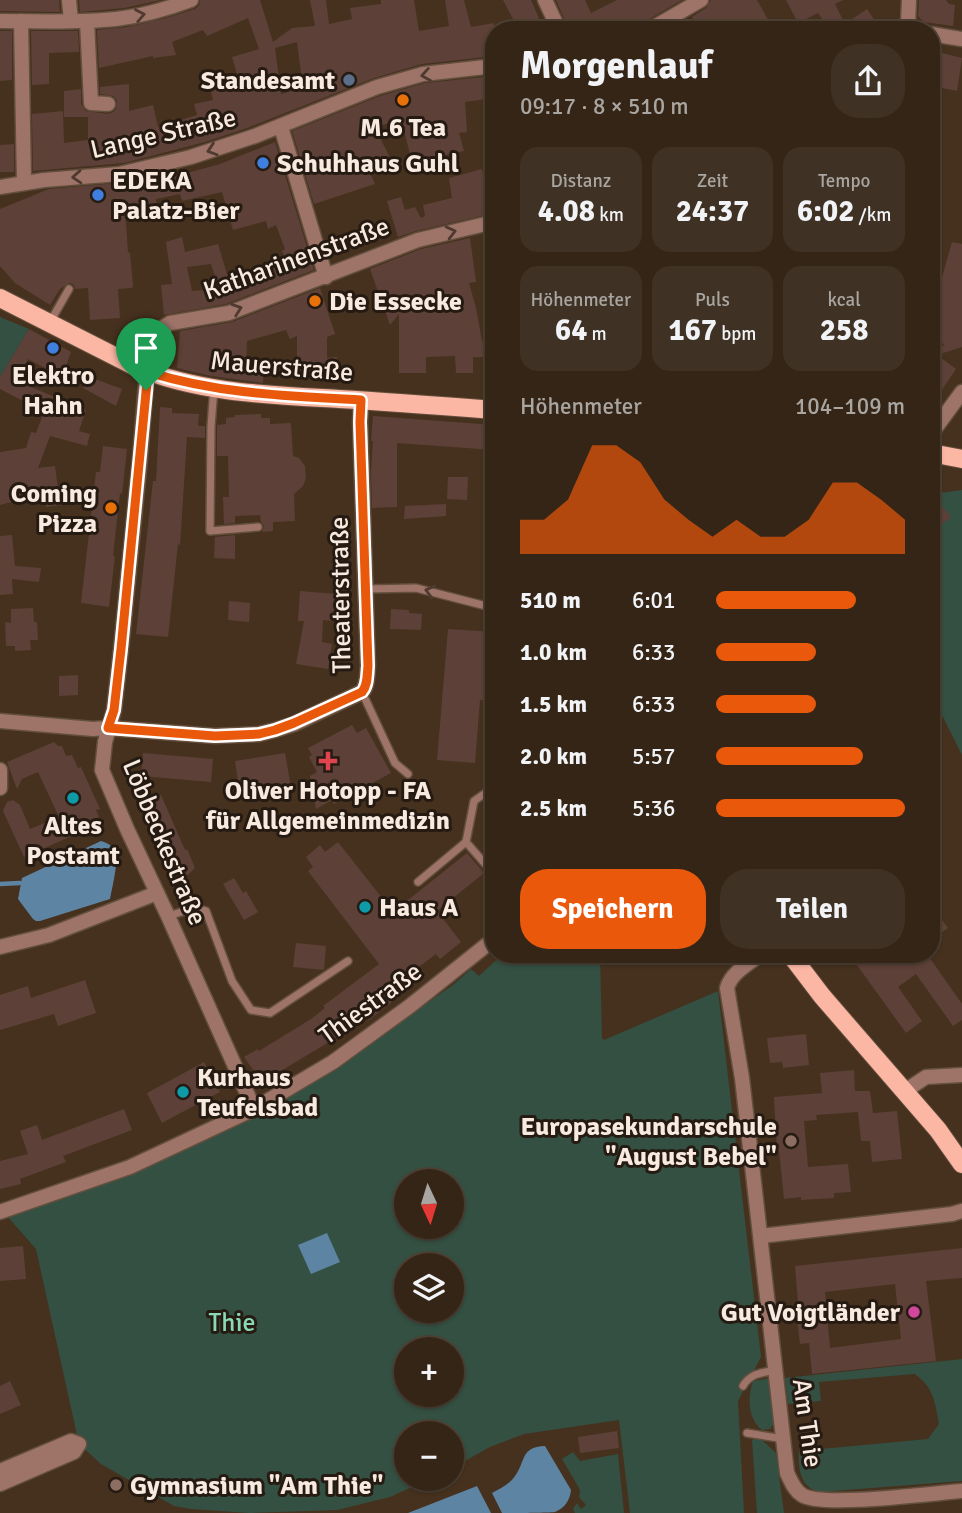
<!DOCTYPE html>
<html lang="de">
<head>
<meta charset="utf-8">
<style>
	:root { --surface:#342516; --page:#3f3123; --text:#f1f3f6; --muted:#a9a5a1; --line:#4e4235; --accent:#ea580c }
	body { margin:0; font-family:Signika,sans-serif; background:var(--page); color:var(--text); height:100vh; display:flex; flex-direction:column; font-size:26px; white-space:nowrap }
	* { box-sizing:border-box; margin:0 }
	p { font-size:23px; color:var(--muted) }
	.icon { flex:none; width:38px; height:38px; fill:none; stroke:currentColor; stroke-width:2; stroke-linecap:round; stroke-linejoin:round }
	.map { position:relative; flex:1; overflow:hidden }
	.panel { position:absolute; left:485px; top:21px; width:455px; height:942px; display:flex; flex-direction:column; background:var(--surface); border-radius:28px; box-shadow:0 2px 5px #0004,0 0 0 2px var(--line) }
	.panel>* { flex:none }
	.needle { width:46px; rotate:176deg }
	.controls { position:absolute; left:394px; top:1169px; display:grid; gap:14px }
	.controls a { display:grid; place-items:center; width:70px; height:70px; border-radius:50%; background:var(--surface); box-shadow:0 2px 5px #0004,0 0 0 2px var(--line); font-size:35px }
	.pin { position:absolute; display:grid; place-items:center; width:60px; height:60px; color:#fff; margin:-72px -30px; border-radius:50% 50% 50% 0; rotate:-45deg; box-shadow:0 0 7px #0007 }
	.pin .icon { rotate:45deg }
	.round { display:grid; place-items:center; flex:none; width:74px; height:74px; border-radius:28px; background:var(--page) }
	.summary { display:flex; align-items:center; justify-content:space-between; height:119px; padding:0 35px }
	h1 { font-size:38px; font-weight:700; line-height:52px }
	.metrics { display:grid; grid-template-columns:repeat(3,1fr); gap:10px; height:119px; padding:7px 35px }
	.metrics div { display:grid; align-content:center; border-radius:18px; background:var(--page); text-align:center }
	.metrics b { font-size:30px; font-weight:700 }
	.metrics small { font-size:19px; font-weight:400 }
	.metrics p { font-size:19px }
	.chart { height:196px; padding:14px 35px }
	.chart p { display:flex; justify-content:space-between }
	.chart svg { width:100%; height:126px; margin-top:7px; fill:var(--accent); opacity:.7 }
	.primary-button { display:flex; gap:14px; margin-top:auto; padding:14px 35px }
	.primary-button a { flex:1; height:80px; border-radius:28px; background:var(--accent); color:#fff; font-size:28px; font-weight:700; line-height:80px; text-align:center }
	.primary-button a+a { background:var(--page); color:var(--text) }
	ul { padding:0 35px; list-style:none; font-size:23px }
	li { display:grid; grid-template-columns:112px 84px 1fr; align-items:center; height:52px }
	li i { height:18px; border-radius:9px; background:var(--accent) }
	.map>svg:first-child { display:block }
	.green { fill:#335042; fill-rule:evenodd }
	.water { fill:#5e84a3 }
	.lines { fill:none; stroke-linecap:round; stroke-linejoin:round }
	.stream { stroke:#5e84a3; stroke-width:4.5 }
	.building { fill:#5d4037; fill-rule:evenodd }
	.lane-casing { stroke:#634f3d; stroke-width:10 }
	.street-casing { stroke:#634f3d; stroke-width:17 }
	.primary-casing { stroke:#634f3d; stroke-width:20 }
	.lane { stroke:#9e7469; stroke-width:7 }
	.street { stroke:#9e7469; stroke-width:14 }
	.primary { stroke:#fbb6a4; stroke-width:18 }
	.oneway { stroke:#4f3a31 }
	.route-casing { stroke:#fff; stroke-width:14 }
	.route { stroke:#ea580c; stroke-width:9 }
	.service-dot { fill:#5c6f8a; stroke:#251b13; stroke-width:2.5 }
	.food-dot { fill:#e8710a; stroke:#251b13; stroke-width:2.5 }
	.shop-dot { fill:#3f7fe0; stroke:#251b13; stroke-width:2.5 }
	.health-dot { fill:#e0444e; stroke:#251b13; stroke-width:2.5 }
	.culture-dot { fill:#0f9aa8; stroke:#251b13; stroke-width:2.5 }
	.education-dot { fill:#8d6e63; stroke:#251b13; stroke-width:2.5 }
	.hotel-dot { fill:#d1479c; stroke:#251b13; stroke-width:2.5 }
	.labels { text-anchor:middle; stroke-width:6; stroke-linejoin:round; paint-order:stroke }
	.poi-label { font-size:26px; font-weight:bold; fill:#f9eadf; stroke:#251b13; text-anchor:start }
	.street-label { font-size:26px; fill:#f9eadf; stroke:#251b13 }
	.park-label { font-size:26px; fill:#89d9b5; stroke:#251b13 }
</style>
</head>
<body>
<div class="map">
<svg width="962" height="1513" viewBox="0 0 962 1513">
	<rect width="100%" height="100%" fill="#46311e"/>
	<!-- green -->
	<g class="green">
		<polygon points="0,317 29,329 0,377"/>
		<polygon points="962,490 962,755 931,693 931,494"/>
		<path d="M503 954H600L602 1038 604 1040 718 991 761 1357 738 1401 744 1513H630L619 1420 524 1434 490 1447 452 1468V1433H406V1479H429L390 1497 337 1510 250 1513 191 1509 174 1506 101 1464 79 1444 36 1249 7 1216 332 1069 453 985 471 969 479 976ZM406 1181H452V1227H406ZM406 1265H452V1311H406ZM406 1349H452V1395H406Z"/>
		<path d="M962 1359V1481L820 1492C800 1488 798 1468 799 1451L928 1439 939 1424C935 1402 934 1388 915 1374L819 1382 821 1401 788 1404 785 1378Z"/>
		<path d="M771 1378 775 1422 770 1429 762 1430C748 1419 747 1398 753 1381Z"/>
		<polygon points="755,1439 762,1440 776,1453 784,1513 757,1513 752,1440"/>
		<polygon points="573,1452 580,1461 618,1454 624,1513 575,1513 573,1509 577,1503 581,1509 586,1505 579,1497 580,1492 579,1488 562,1459"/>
	</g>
	<!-- water -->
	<g class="water">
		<path d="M101 841C107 843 112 845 115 851 119 861 112 888 110 899L40 921H36L33 919 18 899 22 878Z"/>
		<polygon points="327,1233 340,1262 311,1274 298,1245"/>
		<path d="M545 1446 571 1490C570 1500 565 1508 555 1512 546 1513 514 1513 502 1513L492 1493C500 1489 510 1484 515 1476 526 1461 520 1447 545 1446Z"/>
		<polygon points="477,1486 491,1513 408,1513"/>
	</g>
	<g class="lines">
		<!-- stream -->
		<polyline class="stream" points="0,884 20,883"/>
	</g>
	<!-- building -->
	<g class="building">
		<polygon points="0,0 59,0 60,12 0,11"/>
		<polygon points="79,0 161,0 124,8 80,12"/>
		<path d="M200 0H260L273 42 292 28 315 26 310 0H326L329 24 352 19 350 8 381 4V0H414L419 31 449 26 445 0H464L471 27 494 23V56L422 64 374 78 247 128 205 142 124 163 33 171 32 114 63 111 64 143 88 140V117H64V91L81 89V104L86 111 108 114 113 112 116 109 117 100 113 96 100 94V87L129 84V111L153 105 158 127 197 115 194 104 213 100 209 84 237 74 232 57 259 49 248 18 207 36 203 30 172 42 176 55 153 58V56L99 68 97 30 127 27 166 18 195 9 199 6ZM297 42 303 88 281 94 275 48Z"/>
		<polygon points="503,0 531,0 544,30 519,30"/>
		<polygon points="556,0 585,0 591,13 617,0 682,0 644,22 640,27 635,30 569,30"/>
		<polygon points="711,0 757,0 774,30 699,30 692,17 706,8"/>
		<polygon points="786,0 843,0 835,4 845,24 867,9 881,30 830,30 818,13 798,23"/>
		<polygon points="919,0 946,0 949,4 955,5 953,26 924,22 918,16"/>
		<polygon points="0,31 12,31 12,80 0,81"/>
		<polygon points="31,31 78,31 79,52 49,53 49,84 32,85"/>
		<polygon points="938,52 962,58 957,91 932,86"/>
		<polygon points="494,76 494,98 465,102 467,132 459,133 464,151 412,162 401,119 377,127 382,142 396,169 371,175 375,184 314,204 292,131 380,96 425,83"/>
		<path d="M275 142 314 270 226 304 164 315 161 285 172 284 166 242 182 237 185 252 218 244 230 284 247 279 287 262 282 251 285 249 276 225 268 229 266 221 233 230 222 192 182 201 180 194 156 199 157 205 125 209 128 252 130 253 133 285 132 288 118 289 120 318 90 320 88 288 75 289 74 285 70 283 60 289 50 305 15 283 0 266V209L49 189 129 182 130 185 165 179 220 164ZM211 264 219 289 192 291 187 267Z"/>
		<polygon points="14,144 14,172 0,172 0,145"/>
		<polygon points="482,169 487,191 494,190 494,213 416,231 398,237 387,201 401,197 405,210 415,207 421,218 425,216 423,205 452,198 449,178"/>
		<polygon points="470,238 476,282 469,283 476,308 482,341 486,341 486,357 473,357 473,373 456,373 455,356 426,357 426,373 399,373 399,314 390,325 370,269 421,249"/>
		<polygon points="952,242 962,244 962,347 937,355 944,344 931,339 931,309 939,288"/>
		<polygon points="320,288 335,334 327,337 327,358 337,357 337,371 297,372 297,336 290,339 286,330 247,341 246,367 264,367 263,383 211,376 177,368 180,331 232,322"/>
		<polygon points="29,329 71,352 62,377 28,359 17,381 86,410 79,431 90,434 87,446 50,436 38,468 55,466 60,505 46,507 45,493 0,505 0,452 26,448 31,432 36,433 44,412 0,389 0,377"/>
		<polygon points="937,355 956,369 931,406 931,364"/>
		<polygon points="87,376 122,389 116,406 83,388"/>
		<polygon points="160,407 172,408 172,413 199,414 198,426 205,426 205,438 187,437 180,545 178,544 168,637 136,634 153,481 156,481"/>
		<polygon points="261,414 261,418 270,418 270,424 291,423 293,456 299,458 305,466 306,478 303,486 294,494 295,521 273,522 273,531 262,532 264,526 261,522 260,515 235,516 235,523 224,524 223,497 229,497 228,456 217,456 217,425 226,424 226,418 235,417 235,415"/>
		<polygon points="373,416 494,425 494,450 397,443 397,507 372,508 371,470 373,441 371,441"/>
		<polygon points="103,446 127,449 122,494 120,493 113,556 115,556 109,607 81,603 96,472 100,472"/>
		<polygon points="448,477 468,477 467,500 447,499"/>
		<polygon points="938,501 951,517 931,533 931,508"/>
		<polygon points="446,504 446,516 404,519 405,506"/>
		<polygon points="12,535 15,566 41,568 39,582 12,579 13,594 0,595 0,536"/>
		<polygon points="235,535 235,559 214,558 215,537"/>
		<polygon points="300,591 336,594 334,621 323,620 322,642 332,644 328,669 296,664 304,621 298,621"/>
		<polygon points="229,601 250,603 249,622 228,620"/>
		<polygon points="33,608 34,622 37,622 38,640 30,640 31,650 15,651 15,646 6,646 5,622 11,623 11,609"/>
		<polygon points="391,609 409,610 409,613 422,614 421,630 390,629"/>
		<polygon points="448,629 494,632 494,701 480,700 475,763 437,760"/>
		<polygon points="78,675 78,695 59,696 59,676"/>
		<polygon points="352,725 357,733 366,728 391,773 363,788 365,792 355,797 353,794 334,804 332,800 316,809 310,776 317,772 309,757 312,755 308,748"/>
		<polygon points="54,742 58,746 62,746 66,756 72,755 78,768 81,767 100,809 96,810 99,817 87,822 90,828 24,857 3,811 7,802 13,800 20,805 30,829 59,817 38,772 22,779 17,789 7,762"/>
		<polygon points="143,753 213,759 211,782 141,776"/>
		<polygon points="285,753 291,787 240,795 235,761"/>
		<polygon points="161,795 185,850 187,849 195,868 181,881 174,883 140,804"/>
		<polygon points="338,842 393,912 467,853 484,873 437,911 461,942 440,959 436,954 395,985 402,994 369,1020 364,1013 342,1030 344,1033 274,1075 275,1077 263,1084 244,1057 258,1049 259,1051 311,1019 325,1008 323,1006 379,964 308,871 313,867 306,857 320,845 325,852"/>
		<polygon points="234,878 243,893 246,891 258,912 244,920 223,884"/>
		<polygon points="931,905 948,928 931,940"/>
		<polygon points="296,943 326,946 324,970 293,967"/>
		<polygon points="849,954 927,954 962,1004 962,1020 953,1026 916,974 898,987 922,1021 906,1033"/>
		<polygon points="85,980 96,1013 58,1026 54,1014 0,1030 0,995 28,986 31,998"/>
		<polygon points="806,1034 809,1065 783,1068 782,1062 770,1063 767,1038"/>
		<polygon points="204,1062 220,1092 162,1123 147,1093"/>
		<polygon points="854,1070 855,1091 870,1091 873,1113 897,1111 902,1159 872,1162 870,1141 861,1141 858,1112 816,1115 817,1120 804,1121 808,1167 848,1164 851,1192 834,1193 834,1198 801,1200 801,1197 784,1199 779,1151 777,1151 774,1097 822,1093 820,1073"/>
		<polygon points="124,1109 132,1130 63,1156 66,1162 20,1179 21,1184 0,1189 0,1161 28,1154 20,1131 37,1125 42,1140"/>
		<polygon points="23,1246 26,1279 0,1281 0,1248"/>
		<path d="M962 1248V1278L926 1281 936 1361 812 1374 809 1343 800 1344 795 1302H798L795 1266ZM895 1284 901 1339 830 1348 825 1292Z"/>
		<polygon points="10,1381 21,1405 0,1414 0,1386"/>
		<polygon points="617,1431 619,1448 580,1453 578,1437"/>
	</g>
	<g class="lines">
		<!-- lane casing -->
		<g class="lane-casing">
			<g id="lane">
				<polyline points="50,322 69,289"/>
				<polyline points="214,388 211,426 210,531 258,527"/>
				<polyline points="366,589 416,588 494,608"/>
				<polyline points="362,692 395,763 408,774"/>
				<polyline points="494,787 474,801 466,842 494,874"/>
				<polyline points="418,882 466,842"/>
				<polyline points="168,916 195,908 206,911 232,981 251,1010 270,1013 348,961"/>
				<path d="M743 1386C750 1373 762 1373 776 1370"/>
				<polyline points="747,1433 784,1439"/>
			</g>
		</g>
		<!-- street casing -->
		<g class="street-casing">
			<g id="street">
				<polyline points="69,0 71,21"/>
				<polyline points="545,0 559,30"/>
				<path d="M0 21C39 21 78 23 116 19 142 16 167 9 191 0"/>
				<polyline points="21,21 24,182"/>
				<polyline points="87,21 91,103 108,104"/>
				<polyline points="649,30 701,0"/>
				<polyline points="903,30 908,24 909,0"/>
				<polyline points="931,34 962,39"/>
				<polyline points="281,127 326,277"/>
				<polyline points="0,187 44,180 119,174 191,157 255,136 377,87 423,74 494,66"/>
				<polyline points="931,434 962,392"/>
				<path d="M0 721 93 729 108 728 215 736 259 734 275 730 294 724 362 692C368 685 367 675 368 666L360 422 361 400"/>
				<polyline points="0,770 0,788"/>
				<polyline points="0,947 49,935 157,893"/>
				<path d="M761 954C749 963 731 973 727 988L742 1078 751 1156 787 1473C791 1481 794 1490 802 1495 822 1508 933 1493 962 1491"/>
				<polyline points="905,1091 926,1077 962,1075"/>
				<polyline points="254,1109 168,916 127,829 102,770 105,742 114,710 121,649 140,458 149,346 160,329 170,323 229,313 418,240 494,222"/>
				<polyline points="0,1212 130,1167 254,1109 333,1062 410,1006 494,939"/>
				<polyline points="761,1236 952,1214 962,1211"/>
				<polyline points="0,1471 71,1441 79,1444 74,1452 0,1484"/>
			</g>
		</g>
		<!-- primary casing -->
		<g class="primary-casing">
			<g id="primary">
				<path d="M0 298 134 366C198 393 270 395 339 399 390 402 442 406 494 410"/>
				<polyline points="931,453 962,459"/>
				<polyline points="790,954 822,996 938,1130 962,1164"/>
			</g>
		</g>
		<!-- lane -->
		<use href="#lane" class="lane"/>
		<!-- street -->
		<use href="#street" class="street"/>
		<!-- primary -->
		<use href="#primary" class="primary"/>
	</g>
	<!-- one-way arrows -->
	<defs><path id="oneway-chevron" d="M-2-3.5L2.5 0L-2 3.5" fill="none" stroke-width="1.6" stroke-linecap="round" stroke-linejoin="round" transform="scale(1.75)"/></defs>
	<g class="oneway">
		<use href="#oneway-chevron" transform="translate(140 15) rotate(-11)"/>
		<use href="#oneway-chevron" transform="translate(426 75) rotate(170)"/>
		<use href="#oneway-chevron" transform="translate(212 150) rotate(162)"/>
		<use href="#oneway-chevron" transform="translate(77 177) rotate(176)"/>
		<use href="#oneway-chevron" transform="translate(451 232) rotate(-14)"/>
		<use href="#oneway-chevron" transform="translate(237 309) rotate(-19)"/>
		<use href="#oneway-chevron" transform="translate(430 591) rotate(-165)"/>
	</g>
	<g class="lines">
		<!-- route casing -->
		<g class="route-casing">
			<path id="route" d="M148 372C219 394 287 396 361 400L360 422 368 666C367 675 368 685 362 692L294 723 275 730 259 734 215 736 108 728 114 710 121 649Z"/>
		</g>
		<!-- route -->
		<use href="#route" class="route"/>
	</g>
	<!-- markers -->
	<circle class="service-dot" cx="349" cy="80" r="7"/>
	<g class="food-dot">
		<circle cx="403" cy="100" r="7"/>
		<circle cx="315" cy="301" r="7"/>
		<circle cx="111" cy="508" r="7"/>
	</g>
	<g class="shop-dot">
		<circle cx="263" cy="163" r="7"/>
		<circle cx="98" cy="195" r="7"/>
		<circle cx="53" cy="348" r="7"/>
	</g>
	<path class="health-dot" d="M324.5 750.5h7v7h7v7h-7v7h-7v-7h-7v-7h7z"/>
	<g class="culture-dot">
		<circle cx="73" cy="798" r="7"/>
		<circle cx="365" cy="907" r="7"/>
		<circle cx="183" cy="1092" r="7"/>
	</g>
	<g class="education-dot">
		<circle cx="791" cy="1141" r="7"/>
		<circle cx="116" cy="1485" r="7"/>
	</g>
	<circle class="hotel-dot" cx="914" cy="1312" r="7"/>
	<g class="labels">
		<!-- poi labels -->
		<g class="poi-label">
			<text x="335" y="89" text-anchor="end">Standesamt</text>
			<text x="403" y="136" text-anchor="middle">M.6 Tea</text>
			<text x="277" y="172">Schuhhaus Guhl</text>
			<text x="112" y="189">EDEKA<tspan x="112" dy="30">Palatz-Bier</tspan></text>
			<text x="329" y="310">Die Essecke</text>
			<text x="53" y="384" text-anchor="middle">Elektro<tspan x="53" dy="30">Hahn</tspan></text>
			<text x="97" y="502" text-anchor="end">Coming<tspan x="97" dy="30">Pizza</tspan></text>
			<text x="328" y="799" text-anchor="middle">Oliver Hotopp - FA<tspan x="328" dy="30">für Allgemeinmedizin</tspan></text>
			<text x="73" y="834" text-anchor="middle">Altes<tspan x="73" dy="30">Postamt</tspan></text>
			<text x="379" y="916">Haus A</text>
			<text x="197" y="1086">Kurhaus<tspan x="197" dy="30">Teufelsbad</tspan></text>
			<text x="777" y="1135" text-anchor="end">Europasekundarschule<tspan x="777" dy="30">"August Bebel"</tspan></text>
			<text x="900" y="1321" text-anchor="end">Gut Voigtländer</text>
			<text x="130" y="1494">Gymnasium "Am Thie"</text>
		</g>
		<!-- street labels -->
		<g class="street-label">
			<text transform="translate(163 133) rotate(-13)" y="9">Lange Straße</text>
			<text transform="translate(296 258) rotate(-20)" y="9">Katharinenstraße</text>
			<text transform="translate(282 366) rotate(5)" y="9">Mauerstraße</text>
			<text transform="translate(340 595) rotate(-91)" y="9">Theaterstraße</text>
			<text transform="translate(165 842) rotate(67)" y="9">Löbbeckestraße</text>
			<text transform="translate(370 1003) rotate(-36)" y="9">Thiestraße</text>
			<text transform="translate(808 1423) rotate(82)" y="9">Am Thie</text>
		</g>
		<!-- park labels -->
		<g class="park-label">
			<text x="232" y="1331">Thie</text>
		</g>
	</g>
</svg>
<div class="controls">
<a><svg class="needle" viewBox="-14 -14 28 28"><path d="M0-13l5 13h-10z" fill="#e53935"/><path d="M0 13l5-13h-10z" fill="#a9a5a1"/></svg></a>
<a><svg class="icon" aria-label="layers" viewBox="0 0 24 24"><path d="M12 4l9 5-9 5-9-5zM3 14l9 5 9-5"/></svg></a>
<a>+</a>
<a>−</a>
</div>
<div class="pin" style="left:146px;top:390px;background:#1e9e55"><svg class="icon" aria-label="arrive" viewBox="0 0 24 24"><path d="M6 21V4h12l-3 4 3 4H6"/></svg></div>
<section class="panel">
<div class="summary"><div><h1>Morgenlauf</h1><p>09:17 · 8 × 510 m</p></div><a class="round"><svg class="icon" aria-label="share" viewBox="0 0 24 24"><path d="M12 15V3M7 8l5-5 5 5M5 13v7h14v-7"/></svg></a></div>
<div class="metrics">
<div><p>Distanz</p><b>4.08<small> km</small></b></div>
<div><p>Zeit</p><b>24:37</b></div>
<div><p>Tempo</p><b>6:02<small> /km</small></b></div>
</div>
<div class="metrics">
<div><p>Höhenmeter</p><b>64<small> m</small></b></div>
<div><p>Puls</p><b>167<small> bpm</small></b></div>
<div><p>kcal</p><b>258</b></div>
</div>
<div class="chart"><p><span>Höhenmeter</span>104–109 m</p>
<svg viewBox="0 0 160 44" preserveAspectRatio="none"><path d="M0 44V32L10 32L20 25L30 6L40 6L50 12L60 25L70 32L80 38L90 32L100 38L110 38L120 32L130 19L140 19L150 25L160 32V44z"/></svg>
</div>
<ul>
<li><b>510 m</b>6:01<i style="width:74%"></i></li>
<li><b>1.0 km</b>6:33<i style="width:53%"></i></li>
<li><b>1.5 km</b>6:33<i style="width:53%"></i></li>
<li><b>2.0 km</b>5:57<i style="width:78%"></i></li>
<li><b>2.5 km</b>5:36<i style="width:100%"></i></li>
</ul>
<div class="primary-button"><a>Speichern</a><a>Teilen</a></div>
</section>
</div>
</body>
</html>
